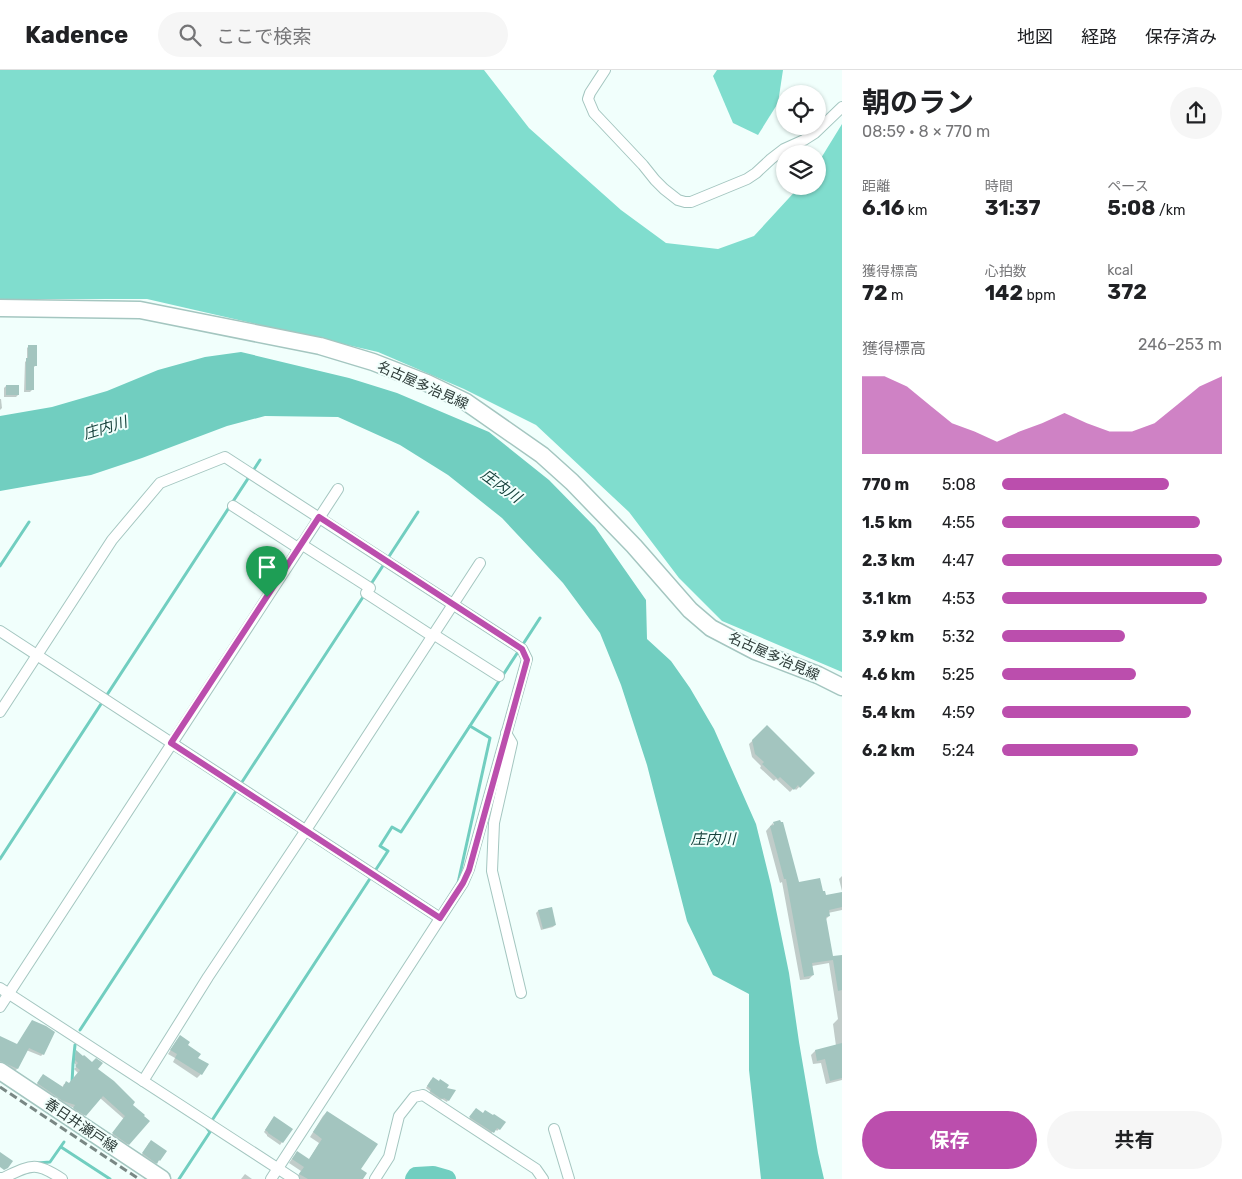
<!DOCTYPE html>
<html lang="ja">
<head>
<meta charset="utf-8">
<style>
	:root { --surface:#fff; --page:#f6f6f6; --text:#202124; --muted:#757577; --line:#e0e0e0; --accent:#bb4ead }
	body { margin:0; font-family:Rubik,"Noto Sans JP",sans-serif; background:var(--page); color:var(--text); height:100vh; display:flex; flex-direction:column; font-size:19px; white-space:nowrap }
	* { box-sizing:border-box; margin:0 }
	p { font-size:16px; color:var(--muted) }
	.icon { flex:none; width:28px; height:28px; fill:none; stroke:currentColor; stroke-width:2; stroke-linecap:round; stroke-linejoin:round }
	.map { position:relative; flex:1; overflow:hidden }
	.drawer { display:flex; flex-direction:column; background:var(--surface); width:400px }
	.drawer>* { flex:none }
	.controls { position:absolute; left:776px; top:15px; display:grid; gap:10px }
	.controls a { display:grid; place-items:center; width:50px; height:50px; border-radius:50%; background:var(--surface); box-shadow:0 1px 4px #0004; font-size:25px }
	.pin { position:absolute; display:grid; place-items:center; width:42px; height:42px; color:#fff; margin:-51px -21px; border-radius:50% 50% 50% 0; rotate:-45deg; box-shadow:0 0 5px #0007 }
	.pin .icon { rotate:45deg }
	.round { display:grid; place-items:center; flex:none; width:52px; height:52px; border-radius:26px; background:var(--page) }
	.headline { display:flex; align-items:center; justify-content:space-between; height:85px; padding:0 20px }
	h1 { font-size:28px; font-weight:700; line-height:38px }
	.stats { display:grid; grid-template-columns:repeat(3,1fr); gap:8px; height:85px; padding:5px 20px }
	.stats div { display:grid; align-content:center }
	.stats b { font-size:21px; font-weight:700 }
	.stats small { font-size:14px; font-weight:400 }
	.stats p { font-size:14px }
	.chart { height:140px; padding:10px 20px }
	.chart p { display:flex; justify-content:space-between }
	.chart svg { width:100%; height:90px; margin-top:5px; fill:var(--accent); opacity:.7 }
	.primary-button { display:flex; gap:10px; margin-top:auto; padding:10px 20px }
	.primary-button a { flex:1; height:58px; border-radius:30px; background:var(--accent); color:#fff; font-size:20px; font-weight:700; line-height:58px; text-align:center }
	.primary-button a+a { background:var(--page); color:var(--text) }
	ul { padding:0 20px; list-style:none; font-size:16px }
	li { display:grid; grid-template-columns:80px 60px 1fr; align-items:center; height:38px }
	li i { height:12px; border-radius:6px; background:var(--accent) }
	header { display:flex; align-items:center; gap:30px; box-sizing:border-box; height:70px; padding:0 25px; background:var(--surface); border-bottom:1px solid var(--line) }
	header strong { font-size:24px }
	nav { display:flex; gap:28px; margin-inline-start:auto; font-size:18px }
	.search { width:350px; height:45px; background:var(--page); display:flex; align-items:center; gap:12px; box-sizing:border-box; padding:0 18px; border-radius:28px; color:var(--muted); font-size:19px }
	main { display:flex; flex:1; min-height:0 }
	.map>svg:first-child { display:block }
	.forest { fill:#80ddce }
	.water { fill:#71cec0 }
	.shadow { fill:#0003 }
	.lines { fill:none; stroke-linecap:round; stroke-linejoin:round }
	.stream { stroke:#71cec0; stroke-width:3 }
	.river { stroke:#71cec0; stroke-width:18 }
	.building { fill:#a3c5bf }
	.minor-casing { stroke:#a4c6c0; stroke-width:12 }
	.primary-casing { stroke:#a4c6c0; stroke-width:19 }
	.minor { stroke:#fff; stroke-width:10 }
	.primary { stroke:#fff; stroke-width:16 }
	.rail { stroke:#798784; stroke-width:3; stroke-dasharray:8 4; stroke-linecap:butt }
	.route-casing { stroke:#fff; stroke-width:10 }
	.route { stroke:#bb4ead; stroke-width:6 }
	.labels { text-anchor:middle; stroke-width:4; stroke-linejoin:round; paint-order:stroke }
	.street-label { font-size:14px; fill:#2c3a37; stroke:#f1fffc }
	.water-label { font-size:15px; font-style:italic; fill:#18433d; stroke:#f1fffc }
</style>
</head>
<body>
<header>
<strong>Kadence</strong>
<div class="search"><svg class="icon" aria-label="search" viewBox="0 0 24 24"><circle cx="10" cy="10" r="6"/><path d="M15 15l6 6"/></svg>ここで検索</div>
<nav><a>地図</a><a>経路</a><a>保存済み</a></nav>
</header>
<main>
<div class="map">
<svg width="842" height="1109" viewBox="0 0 842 1109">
	<rect width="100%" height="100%" fill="#f1fffc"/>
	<!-- forest -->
	<g class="forest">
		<polygon points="0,0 484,0 529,58 621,140 666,173 718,179 754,166 800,116 818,116 818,93 842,54 842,602 722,551 679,508 629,442 536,355 464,319 378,282 147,229 0,229"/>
		<polygon points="717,0 783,0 778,33 758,65 733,53 713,6"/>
	</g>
	<!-- water -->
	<polygon class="water" points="241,282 349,308 397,323 489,362 549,410 595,457 646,530 647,569 671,591 690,618 714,659 756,754 771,815 789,903 799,972 818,1083 824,1109 761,1109 749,1000 749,924 713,905 687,851 647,695 621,615 600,563 563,513 502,448 448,405 400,375 338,347 265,346 227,356 142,388 91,405 0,421 0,346 52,337 107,321 158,300 205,287"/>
	<!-- shadow -->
	<g class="shadow">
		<polygon points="29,276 36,295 33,298 32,320 30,322 24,322 25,292 27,290 27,278"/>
		<polygon points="6,316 18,325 16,327 4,327 4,318"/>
		<polygon points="0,329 1,329 2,338 0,340"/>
		<polygon points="767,657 813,703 796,720 794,718 790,722 776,709 774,711 760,698 761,696 752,687 749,674"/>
		<polygon points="773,753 799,813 822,823 825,826 842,823 842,840 828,843 829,846 825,850 832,888 842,886 842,1010 826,1014 821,993 813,994 811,985 815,981 836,976 833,954 838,949 829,893 812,896 813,905 809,909 800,910 782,812 780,813 766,761"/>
		<polygon points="842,806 842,821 839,809"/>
		<polygon points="551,838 555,855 553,857 541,860 536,843 538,841"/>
		<polygon points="30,954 43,984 41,986 26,980 17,999 15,1001 0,994 0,968 17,975"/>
		<polygon points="177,970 186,976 196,988 201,1004 197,1008 173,992 175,988 168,984"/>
		<polygon points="76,982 96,999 148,1051 126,1076 111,1066 124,1049 100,1028 83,1047 72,1040 74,1038 61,1032 36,1016 41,1007 62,1018 64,1014 69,1014 78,1003 74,999 77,996 74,993 74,984"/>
		<polygon points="431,1010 445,1019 448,1030 447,1032 442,1029 441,1030 429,1023 430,1021 426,1018"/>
		<polygon points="474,1041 499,1059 497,1061 495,1059 491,1064 469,1049"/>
		<polygon points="327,1042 360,1099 361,1109 300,1109 297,1107 301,1101 289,1093 294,1086 309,1090 319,1073 310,1067 323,1046"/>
		<polygon points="272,1050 291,1059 280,1075 267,1066 267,1065 264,1062"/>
		<polygon points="149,1073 159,1090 154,1095 141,1086"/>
		<polygon points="245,1104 252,1109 241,1109"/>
	</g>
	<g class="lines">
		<!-- stream -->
		<g class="stream">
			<polyline points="0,496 29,452"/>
			<polyline points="371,514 418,442"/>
			<polyline points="242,712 363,527"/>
			<polyline points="0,789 260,390"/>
			<polyline points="458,813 490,668 470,656"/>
			<polyline points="80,960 236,721"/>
			<polyline points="72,1013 73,994 75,975"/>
			<polyline points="61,1077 110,1109"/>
			<polyline points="38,1093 50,1092 64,1072"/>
			<polyline points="179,1109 210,1062 207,1058 388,781 380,776 392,757 401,762 540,548"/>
		</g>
		<!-- river -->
		<polyline class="river" points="414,1109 416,1106 433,1105 447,1109"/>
	</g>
	<!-- building -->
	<g class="building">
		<polygon points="28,275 37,275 37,296 34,296 34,320 26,320 26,288 28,288"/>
		<rect x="6" y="315" width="13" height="10"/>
		<polygon points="767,655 815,703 800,718 798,715 794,720 780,707 778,709 762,694 764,692 755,684 752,670"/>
		<polygon points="780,750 781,752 783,752 799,812 820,808 823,821 825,821 826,825 842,822 842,837 829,840 830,846 826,847 833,886 842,885 842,920 838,921 833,890 812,893 814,905 804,907 786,809 784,809 770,756 774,755 773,752"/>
		<polygon points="552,837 556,855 543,859 538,840"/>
		<polygon points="32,950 46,956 55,962 44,985 29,978 18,999 0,991 0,966 17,974"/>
		<polygon points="180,965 190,972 188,975 201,984 198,988 209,994 202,1005 175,988 177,984 170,980"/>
		<polygon points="842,973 842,1008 830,1011 825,989 817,991 815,980"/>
		<polygon points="76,980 83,986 84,985 92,992 96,988 103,993 98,999 114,1011 135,1032 133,1035 145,1045 144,1046 150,1051 129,1075 112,1063 125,1046 103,1026 86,1046 73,1038 75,1035 63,1031 37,1013 43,1004 63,1017 66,1011 69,1013 80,1000 75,996 78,993 75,990"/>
		<polygon points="433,1007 439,1011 440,1009 449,1015 447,1018 456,1020 449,1031 444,1028 443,1029 440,1028 430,1021 431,1019 427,1016"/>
		<polygon points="476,1038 483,1043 485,1040 493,1045 494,1044 506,1052 500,1060 497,1058 494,1063 469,1047"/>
		<polygon points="327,1041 378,1074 361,1099 367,1103 363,1109 308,1109 299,1104 304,1097 292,1089 297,1081 309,1089 322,1069 313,1062"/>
		<polygon points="274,1046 293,1059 283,1073 268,1063 268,1062 265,1060"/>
		<polygon points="151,1070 167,1081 160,1091 159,1090 157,1094 142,1083"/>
		<polygon points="0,1082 13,1091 8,1098 4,1100 0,1097"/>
	</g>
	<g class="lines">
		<!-- minor casing -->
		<g class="minor-casing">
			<g id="minor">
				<polyline points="605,0 590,23 588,29 594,43 643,95 655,110 664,119 678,130 685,132 691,132 747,109 756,103 771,89 784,79 804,70 815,63 842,37"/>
				<polyline points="233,436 298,478"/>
				<polyline points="301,474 370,518 366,523 432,566"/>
				<polyline points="0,561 440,848"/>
				<polyline points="433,564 499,606"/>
				<polyline points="0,642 112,470 160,413 225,387 522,579 527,589 469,799 463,813 271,1109"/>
				<polyline points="506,663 512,673 494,753 492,801 521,923"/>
				<polyline points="0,918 294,1109"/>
				<polyline points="0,937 338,419"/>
				<polyline points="143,1011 208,907 306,760 480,493"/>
				<polyline points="554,1059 569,1109"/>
				<path d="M0 1108H3C31 1095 35 1091 62 1109"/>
				<polyline points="375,1109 389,1087 399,1046 414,1027 423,1025 536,1099 543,1109"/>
			</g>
		</g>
		<!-- primary casing -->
		<g class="primary-casing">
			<g id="primary">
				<polyline points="0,238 140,240 320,276 373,292 427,313 466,332 542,385 572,412 634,476 690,540 711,558 755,581 818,605 842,617"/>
				<polyline points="0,1001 162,1109"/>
			</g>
		</g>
		<!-- minor -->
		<use href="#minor" class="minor"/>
		<!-- primary -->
		<use href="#primary" class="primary"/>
		<!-- rail -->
		<polyline class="rail" points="0,1017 139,1109"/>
	</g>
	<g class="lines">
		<!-- route casing -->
		<g class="route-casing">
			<polygon id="route" points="319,447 522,579 527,590 469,800 463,813 440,848 171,673"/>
		</g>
		<!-- route -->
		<use href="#route" class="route"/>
	</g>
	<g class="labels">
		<!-- street labels -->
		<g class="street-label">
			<text transform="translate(423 315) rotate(24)" y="5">名古屋多治見線</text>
			<text transform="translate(774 586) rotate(24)" y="5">名古屋多治見線</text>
			<text transform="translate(81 1055) rotate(34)" y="5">春日井瀬戸線</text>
		</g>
		<!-- water labels -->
		<g class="water-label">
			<text transform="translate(105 358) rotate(-17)" y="5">庄内川</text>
			<text transform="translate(501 416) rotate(36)" y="5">庄内川</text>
			<text x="713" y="774">庄内川</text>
		</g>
	</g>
</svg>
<div class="controls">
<a><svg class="icon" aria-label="locate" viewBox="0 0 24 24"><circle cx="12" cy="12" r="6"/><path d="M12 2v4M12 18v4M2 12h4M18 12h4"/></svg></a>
<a><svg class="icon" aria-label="layers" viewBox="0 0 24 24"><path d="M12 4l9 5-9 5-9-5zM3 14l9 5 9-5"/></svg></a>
</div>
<div class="pin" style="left:267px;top:527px;background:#1e9e55"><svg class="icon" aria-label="arrive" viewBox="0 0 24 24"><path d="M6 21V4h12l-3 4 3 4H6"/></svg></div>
</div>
<section class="drawer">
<div class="headline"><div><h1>朝のラン</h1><p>08:59 · 8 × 770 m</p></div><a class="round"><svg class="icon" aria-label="share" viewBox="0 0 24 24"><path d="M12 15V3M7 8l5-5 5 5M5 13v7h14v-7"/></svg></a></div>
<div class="stats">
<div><p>距離</p><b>6.16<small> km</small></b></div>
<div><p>時間</p><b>31:37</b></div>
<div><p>ペース</p><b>5:08<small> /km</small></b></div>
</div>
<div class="stats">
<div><p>獲得標高</p><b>72<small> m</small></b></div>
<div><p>心拍数</p><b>142<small> bpm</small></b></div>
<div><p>kcal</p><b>372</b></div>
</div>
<div class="chart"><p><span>獲得標高</span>246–253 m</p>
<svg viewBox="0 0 160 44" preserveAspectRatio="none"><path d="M0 44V6L10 6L20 11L30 20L40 29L50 33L60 38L70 33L80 29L90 24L100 29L110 33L120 33L130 29L140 20L150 11L160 6V44z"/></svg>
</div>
<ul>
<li><b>770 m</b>5:08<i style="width:76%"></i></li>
<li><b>1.5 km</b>4:55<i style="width:90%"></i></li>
<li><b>2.3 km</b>4:47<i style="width:100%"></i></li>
<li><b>3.1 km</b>4:53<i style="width:93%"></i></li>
<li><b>3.9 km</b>5:32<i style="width:56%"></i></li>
<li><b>4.6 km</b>5:25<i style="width:61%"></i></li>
<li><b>5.4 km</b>4:59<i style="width:86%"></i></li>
<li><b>6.2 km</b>5:24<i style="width:62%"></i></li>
</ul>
<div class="primary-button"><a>保存</a><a>共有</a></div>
</section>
</main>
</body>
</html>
